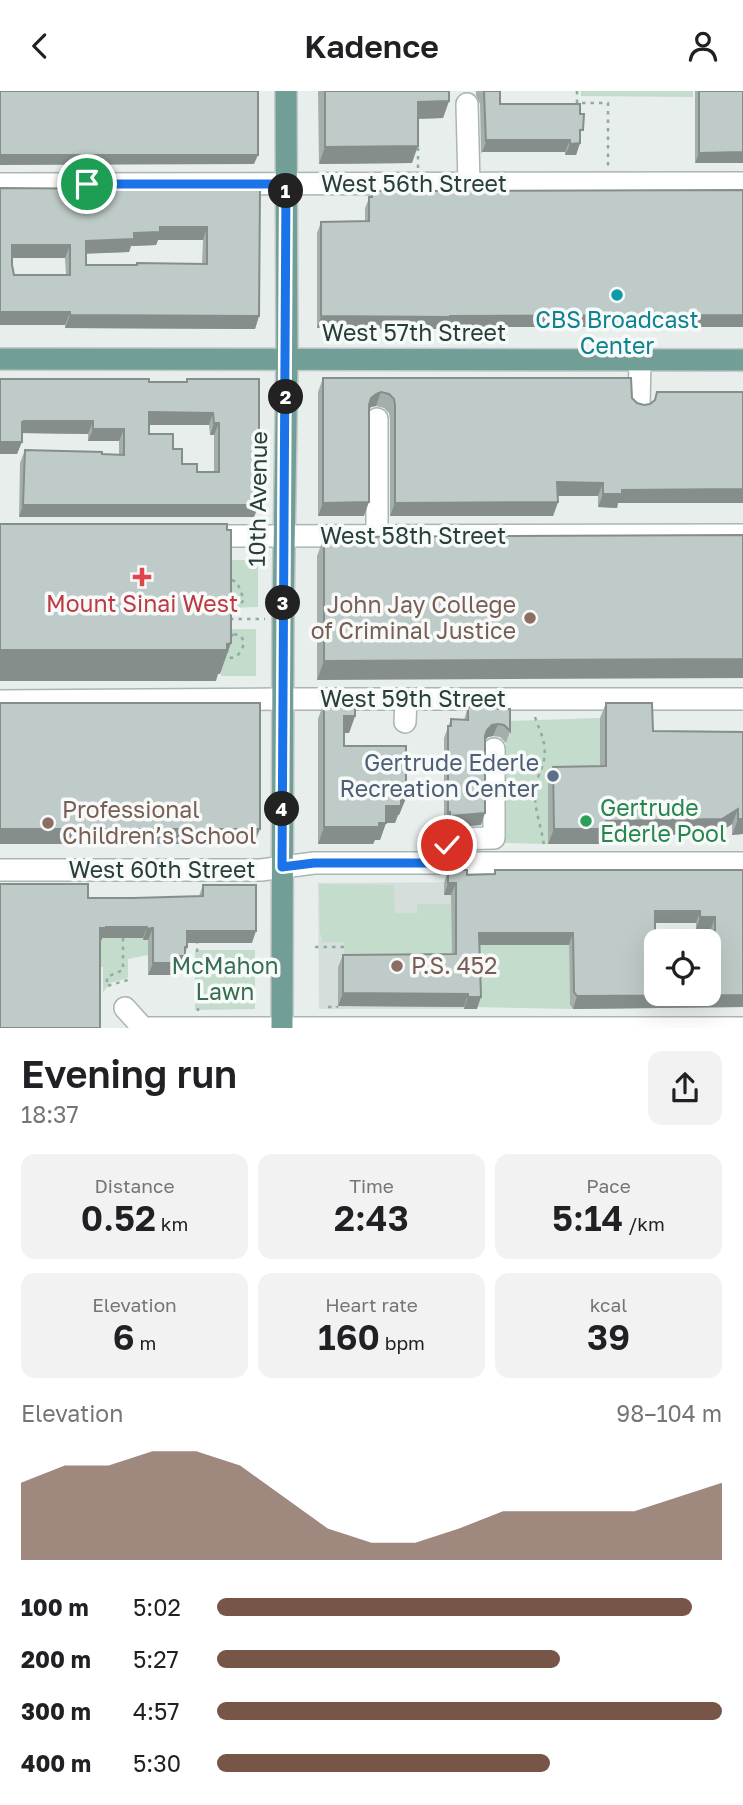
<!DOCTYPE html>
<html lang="en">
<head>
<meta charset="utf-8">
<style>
	:root { --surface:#fff; --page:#f2f2f2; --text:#202124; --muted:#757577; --accent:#775647 }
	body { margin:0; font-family:"Golos Text",sans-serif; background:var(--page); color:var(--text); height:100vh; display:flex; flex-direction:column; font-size:26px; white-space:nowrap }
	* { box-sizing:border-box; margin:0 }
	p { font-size:23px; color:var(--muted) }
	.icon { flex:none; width:38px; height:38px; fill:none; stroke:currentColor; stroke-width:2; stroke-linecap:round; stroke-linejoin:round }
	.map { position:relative; height:937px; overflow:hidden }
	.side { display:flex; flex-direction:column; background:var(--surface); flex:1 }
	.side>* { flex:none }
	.fabs { position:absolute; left:644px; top:838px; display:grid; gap:14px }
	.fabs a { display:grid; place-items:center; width:77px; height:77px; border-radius:14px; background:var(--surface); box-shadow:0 7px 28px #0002; font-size:35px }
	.pin { position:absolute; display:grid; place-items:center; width:60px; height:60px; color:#fff; margin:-30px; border:4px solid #fff; border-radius:50%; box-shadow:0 2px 7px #0007 }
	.km { position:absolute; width:35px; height:35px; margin:-18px; border-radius:50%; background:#222; color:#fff; font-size:19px; line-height:35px; text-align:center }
	.round { display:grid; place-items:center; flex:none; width:74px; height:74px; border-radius:14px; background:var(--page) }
	.head { display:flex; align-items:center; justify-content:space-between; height:119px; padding:0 21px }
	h1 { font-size:38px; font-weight:600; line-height:52px }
	.stats { display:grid; grid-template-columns:repeat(3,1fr); gap:10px; height:119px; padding:7px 21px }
	.stats div { display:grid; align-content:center; border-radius:14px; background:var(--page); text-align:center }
	.stats b { font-size:35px; font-weight:600 }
	.stats small { font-size:19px; font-weight:400 }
	.stats p { font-size:19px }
	.chart { height:196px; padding:14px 21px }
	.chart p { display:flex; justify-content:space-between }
	.chart svg { width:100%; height:126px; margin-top:7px; fill:var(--accent); opacity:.7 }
	ul { padding:0 21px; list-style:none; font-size:23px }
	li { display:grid; grid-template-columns:112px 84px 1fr; align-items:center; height:52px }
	li i { height:18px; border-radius:9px; background:var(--accent) }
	header { display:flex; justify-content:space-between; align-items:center; height:91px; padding:0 21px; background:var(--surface); font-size:32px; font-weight:600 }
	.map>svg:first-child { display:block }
	.built { fill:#d5deda }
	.green { fill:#c3dccc }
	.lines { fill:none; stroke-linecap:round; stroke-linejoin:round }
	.minor-casing { stroke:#aab6b2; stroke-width:24 }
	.major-casing { stroke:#c3c9c8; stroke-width:24 }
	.path { stroke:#8bada6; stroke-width:2.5; stroke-dasharray:3.5 5; stroke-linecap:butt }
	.minor { stroke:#fff; stroke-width:21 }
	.major { stroke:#719e96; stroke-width:21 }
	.wall { fill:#a4afac; fill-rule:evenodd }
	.shaded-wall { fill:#868e8c }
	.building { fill:#bfcbc8; stroke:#868e8c; stroke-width:2; fill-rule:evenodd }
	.route-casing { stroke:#fff; stroke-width:14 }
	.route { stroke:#1a73e8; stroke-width:9 }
	.culture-dot { fill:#0f9aa8; stroke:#f7faf9; stroke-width:2.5 }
	.health-dot { fill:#e0444e; stroke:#f7faf9; stroke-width:2.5 }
	.education-dot { fill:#8d6e63; stroke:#f7faf9; stroke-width:2.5 }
	.service-dot { fill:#5c6f8a; stroke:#f7faf9; stroke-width:2.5 }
	.leisure-dot { fill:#2e9e5b; stroke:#f7faf9; stroke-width:2.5 }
	.labels { text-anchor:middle; stroke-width:7; stroke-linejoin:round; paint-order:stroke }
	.street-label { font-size:23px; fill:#273e3a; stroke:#f7faf9 }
	.culture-label { font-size:23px; fill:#0d838f; stroke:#f7faf9 }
	.health-label { font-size:23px; fill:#be3a42; stroke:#f7faf9 }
	.education-label { font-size:23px; fill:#785e54; stroke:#f7faf9; text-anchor:start }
	.service-label { font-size:23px; fill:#4e5e75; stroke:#f7faf9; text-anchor:end }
	.leisure-label { font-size:23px; fill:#27864d; stroke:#f7faf9; text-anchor:start }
	.park-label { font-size:23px; fill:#367052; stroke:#f7faf9 }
</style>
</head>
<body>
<header><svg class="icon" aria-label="back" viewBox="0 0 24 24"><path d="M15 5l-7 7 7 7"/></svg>Kadence<svg class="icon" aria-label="person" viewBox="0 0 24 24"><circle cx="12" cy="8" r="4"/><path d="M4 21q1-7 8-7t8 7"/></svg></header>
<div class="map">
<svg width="743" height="937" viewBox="0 0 743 937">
	<rect width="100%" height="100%" fill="#e7eeeb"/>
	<!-- built -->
	<polygon class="built" points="490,791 475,855 476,918 319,918 318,792"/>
	<!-- green -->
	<g class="green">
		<polygon points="581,0 693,0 693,6 581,5"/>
		<polygon points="222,469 258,469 258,516 222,517"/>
		<rect x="221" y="538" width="35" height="47"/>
		<polygon points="600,627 600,690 548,691 548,753 505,752 506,630"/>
		<polygon points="319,793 394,794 395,822 417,822 417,813 451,813 452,876 344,876 344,851 322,851 322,844 320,844"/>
		<polygon points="102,847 143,847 143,849 148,849 148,864 128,868 128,887 110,892 103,901 103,876 95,876 95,849"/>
		<polygon points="475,854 569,854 570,914 573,918 476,916"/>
		<polygon points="195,859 255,859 255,918 195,919"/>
	</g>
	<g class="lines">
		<!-- minor casing -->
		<g class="minor-casing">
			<g id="minor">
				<polyline points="467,13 469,93"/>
				<polyline points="0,93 743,92"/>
				<polyline points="639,315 640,269"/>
				<polyline points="203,445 743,444"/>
				<polyline points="377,445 377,328"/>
				<polyline points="0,610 283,608 743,608"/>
				<polyline points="405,631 406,608"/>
				<polyline points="445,772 444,758 452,748 494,747 494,658"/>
				<polyline points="0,779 261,779 314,772 743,772"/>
				<polyline points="125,917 143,937 743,937"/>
			</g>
		</g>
		<!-- major casing -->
		<g class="major-casing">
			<g id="major">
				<polyline points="0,268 743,269"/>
				<polyline points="282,937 283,528 287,269 286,0"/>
			</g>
		</g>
		<!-- path -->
		<g class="path">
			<polyline points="577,0 577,12 608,12 608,75"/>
			<polyline points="418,77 418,55"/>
			<polygon points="232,489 237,491 244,509 240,513 230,512 226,506 227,494"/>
			<polyline points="230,528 265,528"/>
			<path d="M234 543 241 545 244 551C243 558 239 566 231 567 224 560 226 548 234 543Z"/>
			<path d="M535 626C540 642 547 650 544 669 542 680 535 689 535 700 534 719 542 737 544 755"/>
			<polyline points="123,847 123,879 107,886 107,895 128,889 128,893"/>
			<polyline points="197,849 198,920"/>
			<polyline points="315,856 344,856"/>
			<polyline points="328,916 337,916 337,915"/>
		</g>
		<!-- minor -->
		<use href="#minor" class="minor"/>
		<!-- major -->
		<use href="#major" class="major"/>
	</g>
	<!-- wall -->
	<g class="wall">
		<polygon points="318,0 449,0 449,10 443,27 418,28 412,72 319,73"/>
		<polygon points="476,0 500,0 500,13 580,48 580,52 576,64 565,64 565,61 482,61 481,63 480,13 476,4"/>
		<polygon points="695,0 743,0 695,72"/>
		<path d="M0 97 260 99 259 225 255 238 65 237V234H0ZM158 149H203L202 172H137L136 174H86V162L129 161 131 155 156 154ZM12 167H65L66 184H14L12 174Z"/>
		<polygon points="743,99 743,236 447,236 446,238 317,237 317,142 321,131 365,130 365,117 372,100"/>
		<polygon points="323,287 631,287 618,412 617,417 598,416 598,405 558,405 558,411 553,425 390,425 390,328 389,322 384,317 376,315 371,316 369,318 364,425 318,425 318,301"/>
		<path d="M0 288 149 291H186L187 288H259L254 426H19L20 372 25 359 119 364V350H88V343L22 342 17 363H0ZM149 334H209L210 344H214V381H197L182 373 173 358 149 343Z"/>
		<polygon points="743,444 317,589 317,465 324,446"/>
		<polygon points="324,611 355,625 349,642 344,642 344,655 406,707 399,724 398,724 395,732 386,732 380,749 375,749 373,753 318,753 318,628"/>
		<polygon points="606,612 653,640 743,641 743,743 732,744 732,733 717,743 604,745 601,753 548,753 548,691 553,676 600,675 600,627"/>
		<polygon points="468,616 498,618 510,640 506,652 500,646 493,645 488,646 485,649 481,734 446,737 446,733 444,733 444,647 451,628 464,629"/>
		<path d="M448 779 467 784H493L495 779H743V916L573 918 570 914 569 854H480L477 918H464V916L338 915V876L343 864 452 863 451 804H444V792ZM655 832H696V838H711V849H684V850H709V903L655 884Z"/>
		<polygon points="203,794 252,852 187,852 187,856 180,877 174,877 171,884 148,884 148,849 143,849 143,847 102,847 102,849 100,849 88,807 133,807 199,805"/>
	</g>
	<!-- shaded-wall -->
	<g class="shaded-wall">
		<polygon points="449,10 443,27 412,28 418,11"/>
		<polygon points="487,49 570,49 565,61 482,61"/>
		<polygon points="580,52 576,64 565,64 570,53"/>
		<polygon points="418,55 412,72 319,73 325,56"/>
		<polygon points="743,61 743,72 695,72 699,62"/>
		<polygon points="0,64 258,64 254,73 0,74"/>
		<polygon points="160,136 207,136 203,149 158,149 156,154 131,155 129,161 81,163 86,150"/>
		<polygon points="12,154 70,154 65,167 7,167"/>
		<polygon points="0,221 70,221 65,234 0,234"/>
		<polygon points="70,224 259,225 255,238 65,237"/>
		<polygon points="743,224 743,236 447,236 446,238 317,237 321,225"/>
		<polygon points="381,301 376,315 371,316 366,321 371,307 376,303"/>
		<polygon points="149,321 213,322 209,334 145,334"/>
		<polygon points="24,330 93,330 88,343 19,342 22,331"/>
		<polygon points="214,332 219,332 214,344 210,344"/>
		<polygon points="93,338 124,338 119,350 88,350"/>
		<polygon points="0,351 22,351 17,363 0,363"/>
		<polygon points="557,391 603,392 598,405 552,405"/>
		<polygon points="743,398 743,412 618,412 617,417 598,416 603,403 622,399"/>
		<polygon points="369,411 364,425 318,425 323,412"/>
		<polygon points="558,411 553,425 390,425 395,412"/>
		<polygon points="23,414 259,414 254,426 19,426"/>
		<polygon points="231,552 220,583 218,583 216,590 0,590 0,559"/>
		<polygon points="743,568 743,587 317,589 324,570"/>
		<polygon points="344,625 355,625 349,642 338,642"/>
		<polygon points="498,633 493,645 488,646 483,651 487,639 492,634"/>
		<polygon points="401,707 406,707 399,724 398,724 395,732 386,732 380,749 375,749 373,753 318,753 324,736 386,715"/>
		<polygon points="738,718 732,733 717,743 604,745 601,753 548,753 554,738 606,730"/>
		<polygon points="448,721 450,721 446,733 444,733"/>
		<polygon points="485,722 481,734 446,737 450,725"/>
		<polygon points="738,728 743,728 743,743 732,744"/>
		<polygon points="0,738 260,738 254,753 0,753"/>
		<polygon points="448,792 456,792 451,804 444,804"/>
		<polygon points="655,820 700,820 696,832 650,832"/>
		<polygon points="700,826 715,826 711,838 696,838"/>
		<polygon points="106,836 147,836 143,847 102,847 102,849 95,849 100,837"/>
		<polygon points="153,837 148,849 143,849 147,838"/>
		<polygon points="187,840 256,840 252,852 183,852"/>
		<polygon points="479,842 573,842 569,854 475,854"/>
		<polygon points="185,856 187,856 180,877 174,877 171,884 148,884 153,872 176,865"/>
		<polygon points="343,902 468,903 464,916 338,915"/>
		<polygon points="743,904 743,916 573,918 577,905"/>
		<polygon points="468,906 481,906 477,918 464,918"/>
	</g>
	<!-- building -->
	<g class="building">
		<rect x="0" y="0" width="258" height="64"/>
		<polygon points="325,0 449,0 449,10 418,11 418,55 325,56"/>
		<polygon points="484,0 500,0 500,13 580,13 580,23 584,23 583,39 580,39 580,52 570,53 570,49 487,49 486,51"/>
		<polygon points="699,0 743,0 743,61 699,62"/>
		<path d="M0 97 260 99 259 225 70 224V221H0ZM160 136H207V173L137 172V174H86V150L134 148V142L160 141ZM12 154H70V184H14L12 174Z"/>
		<polygon points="743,99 743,224 450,225 450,226 321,225 321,131 369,130 369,106 372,106 372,100"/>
		<polygon points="323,287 631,287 632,307 637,312 644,314 650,313 655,309 657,301 743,301 743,398 622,399 622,403 603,403 603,392 557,391 558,411 395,412 395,314 394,308 389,303 381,301 376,303 371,307 369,314 369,411 323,412"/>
		<path d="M0 288H149V291H187V288H259V414H23L25 359 102 361V363L124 364V338H93V330H24L22 331V351H0ZM149 321 213 322 214 332H219V381H197V373H182V358H173V343H149Z"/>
		<polygon points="0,433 227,433 227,439 231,439 231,552 227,553 227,559 0,559"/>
		<polygon points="743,444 743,568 324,570 324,446"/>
		<polygon points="324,611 355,611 355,625 344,625 344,655 406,655 406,707 401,707 401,715 386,715 386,732 379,732 379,736 324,736"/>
		<rect x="0" y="612" width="260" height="126"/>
		<polygon points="606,612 652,612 653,640 743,641 743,728 738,728 738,718 722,728 606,730 606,738 554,738 553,676 606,675"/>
		<polygon points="468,616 498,616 498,618 510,618 510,640 504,634 498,633 492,634 487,639 485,645 485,722 450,725 450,721 448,721 448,635 451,635 451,628 468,629"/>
		<path d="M448 779H467V784L495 783V779H743V904L577 905 574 901 573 842H479L481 906H468V903L343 902V864L456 863V792H448ZM655 820H700V826H715V849H684V850H709V903H656V884H655Z"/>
		<polygon points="0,793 88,793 88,807 133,807 203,805 203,794 256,794 256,840 187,840 187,856 185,856 185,865 176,865 175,872 153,872 153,837 147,838 147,836 106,836 106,837 100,837 100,937 0,937"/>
	</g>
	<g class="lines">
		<!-- route casing -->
		<g class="route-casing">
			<path id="route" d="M87 93H286C286 321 282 548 282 776L314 772H446L444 758 447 754"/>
		</g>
		<!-- route -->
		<use href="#route" class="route"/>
	</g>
	<!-- markers -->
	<circle class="culture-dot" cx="617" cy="204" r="7"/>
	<path class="health-dot" d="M138.5 475.5h7v7h7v7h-7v7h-7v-7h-7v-7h7z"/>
	<g class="education-dot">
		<circle cx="530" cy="527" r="7"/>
		<circle cx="48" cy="732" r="7"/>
		<circle cx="397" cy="875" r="7"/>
	</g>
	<circle class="service-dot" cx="553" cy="685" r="7"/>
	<circle class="leisure-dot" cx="586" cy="730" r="7"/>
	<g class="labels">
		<!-- street labels -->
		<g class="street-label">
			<text x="414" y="101">West 56th Street</text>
			<text x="414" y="250">West 57th Street</text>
			<text transform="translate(258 408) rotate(-89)" y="8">10th Avenue</text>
			<text x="413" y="453">West 58th Street</text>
			<text x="413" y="616">West 59th Street</text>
			<text x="162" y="787">West 60th Street</text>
		</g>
		<!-- culture labels -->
		<g class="culture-label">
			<text x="617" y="237">CBS Broadcast<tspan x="617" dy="26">Center</tspan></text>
		</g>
		<!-- health labels -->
		<g class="health-label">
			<text x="142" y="521">Mount Sinai West</text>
		</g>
		<!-- education labels -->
		<g class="education-label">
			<text x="516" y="522" text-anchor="end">John Jay College<tspan x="516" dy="26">of Criminal Justice</tspan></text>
			<text x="62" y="727">Professional<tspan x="62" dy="26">Children’s School</tspan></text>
			<text x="411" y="883">P.S. 452</text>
		</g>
		<!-- service labels -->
		<g class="service-label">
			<text x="539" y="680">Gertrude Ederle<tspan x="539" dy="26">Recreation Center</tspan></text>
		</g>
		<!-- leisure labels -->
		<g class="leisure-label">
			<text x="600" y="725">Gertrude<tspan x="600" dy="26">Ederle Pool</tspan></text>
		</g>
		<!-- park labels -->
		<g class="park-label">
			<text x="225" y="883">McMahon<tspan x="225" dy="26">Lawn</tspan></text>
		</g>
	</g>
</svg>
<div class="fabs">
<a><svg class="icon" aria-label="locate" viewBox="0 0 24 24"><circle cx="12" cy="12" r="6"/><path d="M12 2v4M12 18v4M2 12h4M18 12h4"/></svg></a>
</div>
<div class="pin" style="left:87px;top:93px;background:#1e9e55"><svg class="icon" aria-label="arrive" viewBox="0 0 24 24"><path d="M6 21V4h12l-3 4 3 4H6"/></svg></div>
<div class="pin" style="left:447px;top:754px;background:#d93025"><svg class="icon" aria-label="check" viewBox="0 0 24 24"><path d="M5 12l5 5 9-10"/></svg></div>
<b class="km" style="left:286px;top:100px">1</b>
<b class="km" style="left:286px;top:306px">2</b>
<b class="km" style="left:283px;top:512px">3</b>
<b class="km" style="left:282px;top:718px">4</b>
</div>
<section class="side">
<div class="head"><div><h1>Evening run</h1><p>18:37</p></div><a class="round"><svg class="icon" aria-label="share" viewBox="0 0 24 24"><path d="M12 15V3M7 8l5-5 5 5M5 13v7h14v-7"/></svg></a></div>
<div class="stats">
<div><p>Distance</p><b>0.52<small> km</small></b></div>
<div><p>Time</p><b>2:43</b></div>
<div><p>Pace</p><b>5:14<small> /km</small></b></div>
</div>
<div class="stats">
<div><p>Elevation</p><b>6<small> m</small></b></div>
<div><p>Heart rate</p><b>160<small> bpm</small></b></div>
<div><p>kcal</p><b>39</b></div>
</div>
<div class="chart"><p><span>Elevation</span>98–104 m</p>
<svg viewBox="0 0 160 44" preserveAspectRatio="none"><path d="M0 44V17L10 11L20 11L30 6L40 6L50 11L60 22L70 33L80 38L90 38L100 33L110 27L120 27L130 27L140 27L150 22L160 17V44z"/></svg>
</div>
<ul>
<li><b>100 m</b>5:02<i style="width:94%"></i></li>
<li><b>200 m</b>5:27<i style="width:68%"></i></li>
<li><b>300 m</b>4:57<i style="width:100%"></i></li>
<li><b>400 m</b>5:30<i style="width:66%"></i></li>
</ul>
</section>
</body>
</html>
